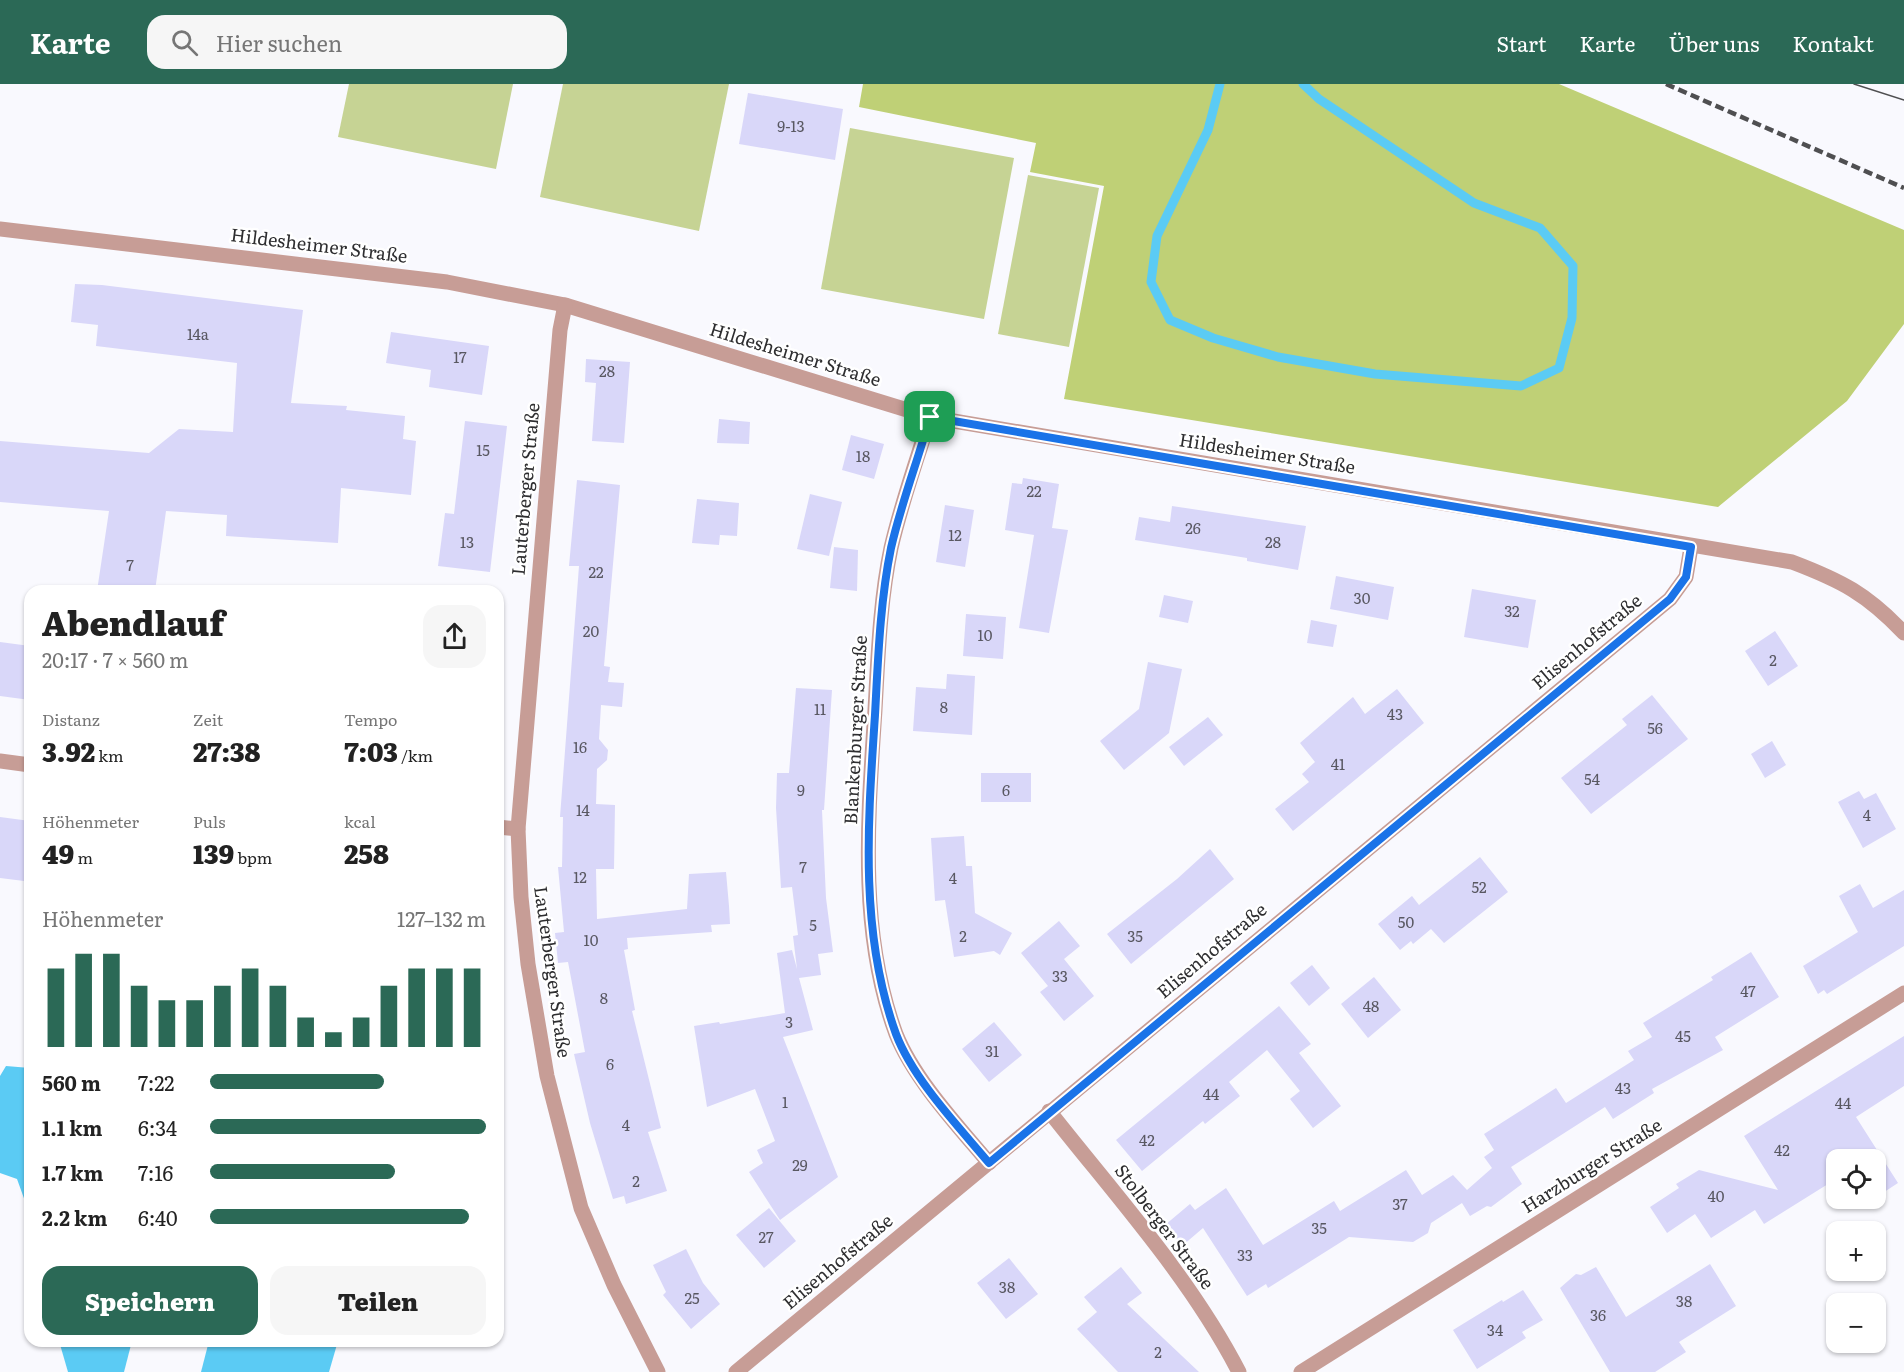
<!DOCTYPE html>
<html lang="de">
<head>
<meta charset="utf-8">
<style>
	:root { --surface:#fff; --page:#f6f6f6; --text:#222; --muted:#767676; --accent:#2b6956 }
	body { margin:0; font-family:Literata,serif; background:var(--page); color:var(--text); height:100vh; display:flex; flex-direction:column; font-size:22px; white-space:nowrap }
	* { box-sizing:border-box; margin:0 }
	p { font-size:20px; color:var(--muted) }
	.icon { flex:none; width:33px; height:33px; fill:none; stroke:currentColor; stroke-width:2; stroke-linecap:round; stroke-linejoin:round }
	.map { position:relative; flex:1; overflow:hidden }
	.drawer { position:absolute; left:24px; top:501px; width:480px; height:762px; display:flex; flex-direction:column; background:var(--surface); border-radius:18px; box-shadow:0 2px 4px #0004 }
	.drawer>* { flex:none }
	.fabs { position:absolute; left:1826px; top:1065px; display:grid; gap:12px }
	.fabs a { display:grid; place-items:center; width:60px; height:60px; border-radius:12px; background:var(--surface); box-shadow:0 2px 4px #0004; font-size:30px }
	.pin { position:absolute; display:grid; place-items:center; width:51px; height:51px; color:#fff; margin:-26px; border-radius:12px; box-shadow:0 3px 9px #0006 }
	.round { display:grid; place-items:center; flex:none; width:63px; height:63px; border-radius:18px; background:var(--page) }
	.overview { display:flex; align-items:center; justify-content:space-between; height:102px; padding:0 18px }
	h1 { font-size:33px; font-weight:800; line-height:45px }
	.stats { display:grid; grid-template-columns:repeat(3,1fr); gap:9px; height:102px; padding:6px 18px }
	.stats div { display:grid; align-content:center }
	.stats b { font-size:26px; font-weight:800 }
	.stats small { font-size:16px; font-weight:400 }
	.stats p { font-size:16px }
	.chart { height:168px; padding:12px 18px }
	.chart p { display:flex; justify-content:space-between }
	.chart svg { width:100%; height:108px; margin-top:6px; stroke:var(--accent); stroke-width:6 }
	.primary-button { display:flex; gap:12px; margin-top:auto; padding:12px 18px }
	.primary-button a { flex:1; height:69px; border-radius:18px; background:var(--accent); color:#fff; font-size:24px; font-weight:800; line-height:69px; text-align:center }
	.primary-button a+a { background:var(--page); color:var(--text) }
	ul { padding:0 18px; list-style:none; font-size:20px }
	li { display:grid; grid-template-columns:96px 72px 1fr; align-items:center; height:45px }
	li i { height:15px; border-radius:8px; background:var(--accent) }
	header { display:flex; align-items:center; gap:36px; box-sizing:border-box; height:84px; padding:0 30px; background:var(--accent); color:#fff }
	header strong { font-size:28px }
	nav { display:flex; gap:33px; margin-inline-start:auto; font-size:21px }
	.search { width:420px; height:54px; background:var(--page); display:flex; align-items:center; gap:15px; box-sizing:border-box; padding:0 21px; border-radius:18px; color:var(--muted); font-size:22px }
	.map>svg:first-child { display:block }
	.green { fill:#c6d394 }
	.forest { fill:#bfd076 }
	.water { fill:#5bcbf4 }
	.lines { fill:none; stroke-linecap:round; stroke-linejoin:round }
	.stream { stroke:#5bcbf4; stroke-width:9 }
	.building { fill:#d9d7f9 }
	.minor { stroke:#c79d96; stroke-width:15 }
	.tram { stroke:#4f4f51; stroke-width:1.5 }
	.rail { stroke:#4f4f51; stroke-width:4.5; stroke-dasharray:9 4.5; stroke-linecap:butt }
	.route-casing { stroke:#fff; stroke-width:12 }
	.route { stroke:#1a73e8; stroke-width:8 }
	.labels { text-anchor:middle; stroke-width:5; stroke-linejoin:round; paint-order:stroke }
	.number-label { font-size:15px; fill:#595862 }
	.street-label { font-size:18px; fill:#2e2e30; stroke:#fff }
</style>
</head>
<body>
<header>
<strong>Karte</strong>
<div class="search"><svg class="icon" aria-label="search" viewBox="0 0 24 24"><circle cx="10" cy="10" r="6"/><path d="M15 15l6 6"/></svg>Hier suchen</div>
<nav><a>Start</a><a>Karte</a><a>Über uns</a><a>Kontakt</a></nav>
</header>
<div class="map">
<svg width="1904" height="1288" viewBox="0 0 1904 1288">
	<rect width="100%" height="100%" fill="#f9f9fe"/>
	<!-- green -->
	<g class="green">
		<polygon points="349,0 513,0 496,85 338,53"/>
		<polygon points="563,0 729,0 699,147 540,113"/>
		<polygon points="850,44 1014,74 984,235 821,205"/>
		<polygon points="1028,91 1099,104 1069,263 998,250"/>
	</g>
	<!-- forest -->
	<polygon class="forest" points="863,0 1559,0 1904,146 1904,240 1847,317 1718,423 1064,315 1104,102 1030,88 1036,59 859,23"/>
	<!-- water -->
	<g class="water">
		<polygon points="6,982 30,984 30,1131 17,1095 0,1089 0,992"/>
		<polygon points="59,1257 132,1257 124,1288 68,1288"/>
		<polygon points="209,1257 338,1257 329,1288 201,1288"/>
	</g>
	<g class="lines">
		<!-- stream -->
		<polyline class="stream" points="1220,0 1208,46 1157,152 1151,198 1170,236 1213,254 1278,273 1375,290 1521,302 1559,284 1572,234 1573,182 1540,144 1474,119 1319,15 1303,0"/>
	</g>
	<!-- building -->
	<g class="building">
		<polygon points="748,9 843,25 835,76 739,60"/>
		<polygon points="75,200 102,201 303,226 291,319 347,322 346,326 405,332 403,355 416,357 411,411 341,404 338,459 226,452 227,431 166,427 155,507 97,507 109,427 0,418 0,357 149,369 179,345 233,348 237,279 96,262 98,241 71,238"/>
		<polygon points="391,248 489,262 482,311 429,303 431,286 386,279"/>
		<polygon points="586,275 630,278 624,359 592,357 596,299 585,298"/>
		<polygon points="719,335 750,338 749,360 717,359"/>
		<polygon points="465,337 507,342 490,488 438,482 445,429 454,430"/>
		<polygon points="851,351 884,360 874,395 842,386"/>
		<polygon points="1023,394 1059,400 1052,444 1068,446 1049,549 1019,544 1034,451 1005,446 1012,399 1022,400"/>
		<polygon points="577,396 620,401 604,582 610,583 608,598 624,599 622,623 601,621 599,655 608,666 607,676 597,685 596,720 615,721 614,785 596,785 597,835 687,825 689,790 726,788 729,822 730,840 711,841 712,848 627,854 628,865 624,866 635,926 632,927 661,1044 648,1048 667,1107 626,1120 624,1112 613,1115 590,1039 574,970 585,968 568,878 558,879 555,849 564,848 558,783 562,783 563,733 560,733 579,482 569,482"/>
		<polygon points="810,410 842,418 829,472 797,465"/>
		<polygon points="697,415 739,419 737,452 720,451 719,461 692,459"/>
		<polygon points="945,421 974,426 965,483 936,478"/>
		<polygon points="1172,422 1306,442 1298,486 1247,477 1247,474 1135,456 1139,433 1170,438"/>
		<polygon points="834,463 858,466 857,507 830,504"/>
		<polygon points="1336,492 1394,503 1388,536 1330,525"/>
		<polygon points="1472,505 1536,516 1528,564 1464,553"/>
		<polygon points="1164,511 1193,517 1188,539 1159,533"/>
		<polygon points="966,530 1006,533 1003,575 963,572"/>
		<polygon points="1311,536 1337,541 1333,563 1307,559"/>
		<polygon points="1775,547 1798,582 1768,602 1745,567"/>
		<polygon points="0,558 30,562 30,616 0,612"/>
		<polygon points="1148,578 1182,585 1169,649 1124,686 1100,657 1139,625"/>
		<polygon points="947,590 975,592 972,651 913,647 916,603 946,605"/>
		<polygon points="796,604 832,606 824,726 822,726 826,814 833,868 818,870 821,891 799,894 813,946 783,953 838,1093 780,1136 749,1088 763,1079 757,1066 775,1057 755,1005 707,1023 694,942 719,938 720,940 785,929 777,869 792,866 797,885 793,852 798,851 792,803 781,804 776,724 777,689 789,689"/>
		<polygon points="1397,605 1424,639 1293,747 1275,725 1309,698 1302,690 1315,678 1300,659 1353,613 1365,630"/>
		<polygon points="1652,611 1688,655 1591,730 1561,694 1627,641 1622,635"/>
		<polygon points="1208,633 1223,651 1184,682 1169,663"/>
		<polygon points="1772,657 1786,681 1765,694 1751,670"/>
		<rect x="981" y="689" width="50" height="29"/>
		<polygon points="1859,707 1864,715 1876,709 1896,745 1863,764 1838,718"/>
		<polygon points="0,733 30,737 24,797 0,794"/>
		<polygon points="964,752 966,782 972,782 975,829 1012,849 1000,871 994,867 954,873 945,816 935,817 931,754"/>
		<polygon points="1210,765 1234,795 1131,880 1107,850 1177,795"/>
		<polygon points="1480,773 1508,808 1444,859 1431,845 1413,860 1411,857 1400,866 1378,840 1412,812 1419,821"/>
		<polygon points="1860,800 1873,824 1904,806 1904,862 1827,910 1824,906 1818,910 1803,882 1858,848 1839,812"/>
		<polygon points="1059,837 1080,862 1064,875 1094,912 1064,937 1040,908 1048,902 1021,869"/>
		<polygon points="1751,868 1779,913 1715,953 1723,966 1652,1005 1654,1009 1613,1035 1605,1023 1511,1083 1522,1100 1491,1123 1487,1122 1470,1132 1462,1119 1431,1139 1428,1149 1413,1158 1349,1153 1268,1204 1266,1200 1247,1212 1203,1144 1182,1162 1165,1141 1190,1120 1195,1126 1226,1104 1263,1161 1334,1117 1340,1127 1406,1086 1422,1111 1453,1091 1467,1106 1492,1084 1484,1073 1494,1066 1484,1050 1556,1004 1566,1019 1634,976 1628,967 1652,953 1643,939 1713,896 1711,893"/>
		<polygon points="1312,881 1330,904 1309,922 1290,899"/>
		<polygon points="1374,893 1401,926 1368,954 1341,920"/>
		<polygon points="1279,922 1311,960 1299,969 1341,1022 1313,1044 1290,1015 1300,1007 1267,966 1229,998 1240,1012 1205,1040 1203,1037 1142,1087 1116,1056"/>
		<polygon points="994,938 1022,971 989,998 962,965"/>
		<polygon points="1904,952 1904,1002 1856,1033 1898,1099 1875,1114 1875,1076 1836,1076 1836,1095 1764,1140 1755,1126 1711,1154 1695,1130 1667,1149 1650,1123 1679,1104 1676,1100 1699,1086 1778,1106 1744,1052"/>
		<polygon points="769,1124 796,1157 764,1184 736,1151"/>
		<polygon points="686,1165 703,1199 720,1220 691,1245 663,1211 666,1208 653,1181"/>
		<polygon points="1009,1174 1038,1210 1006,1235 977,1199"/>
		<polygon points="1710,1180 1736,1222 1679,1258 1686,1268 1655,1288 1610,1288 1560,1204 1576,1190 1581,1191 1596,1183 1626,1233"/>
		<polygon points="1121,1183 1142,1209 1127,1220 1199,1288 1118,1288 1077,1245 1097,1228 1084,1213"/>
		<polygon points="1523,1206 1543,1236 1522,1248 1526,1254 1477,1285 1453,1246 1502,1216 1503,1218"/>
	</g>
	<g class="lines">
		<!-- minor -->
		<g class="minor">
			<path d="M0 145 447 198 565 221 930 333 1792 478C1842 497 1867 510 1904 549"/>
			<polyline points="565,221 560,246 518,745 521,813 528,880 547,992 581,1124 614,1201 658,1288"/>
			<path d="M930 333C917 376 901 420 891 464 880 516 878 573 875 626 868 734 858 847 896 950 914 995 958 1042 989 1079"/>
			<polyline points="0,677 30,681"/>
			<polyline points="498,743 518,745"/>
			<path d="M1049 1027C1115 1111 1190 1193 1239 1288"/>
			<polyline points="736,1288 1670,515 1686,493 1691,463"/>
			<polyline points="1301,1288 1904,909"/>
		</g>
		<!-- tram -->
		<polyline class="tram" points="1854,0 1904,16"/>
		<!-- rail -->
		<polyline class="rail" points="1666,0 1904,104"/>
	</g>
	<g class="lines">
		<!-- route casing -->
		<g class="route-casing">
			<path id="route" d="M930 333 1691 463 1686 493 1670 515 989 1079C958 1042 913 995 896 950 859 848 868 737 875 631 878 576 880 518 891 464 901 420 918 376 930 333Z"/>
		</g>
		<!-- route -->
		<use href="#route" class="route"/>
	</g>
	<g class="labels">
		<!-- number labels -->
		<g class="number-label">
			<text x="791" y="48">9-13</text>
			<text x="198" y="256">14a</text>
			<text x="460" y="279">17</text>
			<text x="607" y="293">28</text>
			<text x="483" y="372">15</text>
			<text x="863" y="378">18</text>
			<text x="1034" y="413">22</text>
			<text x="1193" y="450">26</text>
			<text x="955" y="457">12</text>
			<text x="467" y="464">13</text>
			<text x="1273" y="464">28</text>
			<text x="130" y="487">7</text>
			<text x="596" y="494">22</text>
			<text x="1362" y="520">30</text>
			<text x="1512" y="533">32</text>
			<text x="591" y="553">20</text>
			<text x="985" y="557">10</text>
			<text x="1773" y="582">2</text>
			<text x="944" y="629">8</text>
			<text x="820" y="631">11</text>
			<text x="1395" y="636">43</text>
			<text x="1655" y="650">56</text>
			<text x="580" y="669">16</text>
			<text x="1338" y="686">41</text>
			<text x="1592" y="701">54</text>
			<text x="801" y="712">9</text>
			<text x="1006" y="712">6</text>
			<text x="583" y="732">14</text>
			<text x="1867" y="737">4</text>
			<text x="803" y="789">7</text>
			<text x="580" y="799">12</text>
			<text x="953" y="800">4</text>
			<text x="1479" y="809">52</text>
			<text x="1406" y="844">50</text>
			<text x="813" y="847">5</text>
			<text x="963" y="858">2</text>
			<text x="1135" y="858">35</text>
			<text x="591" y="862">10</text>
			<text x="1060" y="898">33</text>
			<text x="1748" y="913">47</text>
			<text x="604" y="920">8</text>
			<text x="1371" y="928">48</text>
			<text x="789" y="944">3</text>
			<text x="1683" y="958">45</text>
			<text x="992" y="973">31</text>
			<text x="610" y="986">6</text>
			<text x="1623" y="1010">43</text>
			<text x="1211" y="1016">44</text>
			<text x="785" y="1024">1</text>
			<text x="1843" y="1025">44</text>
			<text x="626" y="1047">4</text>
			<text x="1147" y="1062">42</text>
			<text x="1782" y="1072">42</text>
			<text x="800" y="1087">29</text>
			<text x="636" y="1103">2</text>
			<text x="1716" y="1118">40</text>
			<text x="1400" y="1126">37</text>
			<text x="1319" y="1150">35</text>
			<text x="766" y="1159">27</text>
			<text x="1245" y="1177">33</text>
			<text x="1007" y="1209">38</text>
			<text x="692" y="1220">25</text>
			<text x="1684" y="1223">38</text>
			<text x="1598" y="1237">36</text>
			<text x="1495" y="1252">34</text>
			<text x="1158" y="1274">2</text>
		</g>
		<!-- street labels -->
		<g class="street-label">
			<text transform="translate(319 162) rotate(7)" y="6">Hildesheimer Straße</text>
			<text transform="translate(795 271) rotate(17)" y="6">Hildesheimer Straße</text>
			<text transform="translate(1267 370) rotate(9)" y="6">Hildesheimer Straße</text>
			<text transform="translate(526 405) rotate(-85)" y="6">Lauterberger Straße</text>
			<text transform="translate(1587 558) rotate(-40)" y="6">Elisenhofstraße</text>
			<text transform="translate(856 646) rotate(-87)" y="6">Blankenburger Straße</text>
			<text transform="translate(1212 867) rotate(-40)" y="6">Elisenhofstraße</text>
			<text transform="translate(552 888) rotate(82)" y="6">Lauterberger Straße</text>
			<text transform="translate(1592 1082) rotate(-32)" y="6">Harzburger Straße</text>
			<text transform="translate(1164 1143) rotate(53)" y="6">Stolberger Straße</text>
			<text transform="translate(838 1178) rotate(-40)" y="6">Elisenhofstraße</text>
		</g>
	</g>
</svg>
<div class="fabs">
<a><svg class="icon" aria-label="locate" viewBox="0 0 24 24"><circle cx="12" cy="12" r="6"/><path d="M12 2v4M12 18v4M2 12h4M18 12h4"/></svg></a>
<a>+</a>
<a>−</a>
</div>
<div class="pin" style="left:930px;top:333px;background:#1e9e55"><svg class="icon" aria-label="arrive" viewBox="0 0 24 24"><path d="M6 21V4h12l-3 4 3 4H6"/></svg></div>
<section class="drawer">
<div class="overview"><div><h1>Abendlauf</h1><p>20:17 · 7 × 560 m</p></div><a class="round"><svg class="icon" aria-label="share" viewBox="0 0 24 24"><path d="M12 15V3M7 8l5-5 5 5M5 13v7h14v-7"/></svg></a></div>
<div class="stats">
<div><p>Distanz</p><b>3.92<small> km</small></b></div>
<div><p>Zeit</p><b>27:38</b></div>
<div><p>Tempo</p><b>7:03<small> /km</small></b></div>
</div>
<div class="stats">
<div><p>Höhenmeter</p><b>49<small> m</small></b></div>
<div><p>Puls</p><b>139<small> bpm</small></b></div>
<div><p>kcal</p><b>258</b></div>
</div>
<div class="chart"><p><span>Höhenmeter</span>127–132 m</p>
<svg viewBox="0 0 160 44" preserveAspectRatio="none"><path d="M5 44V12M15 44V6M25 44V6M35 44V19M45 44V25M55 44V25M65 44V19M75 44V12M85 44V19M95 44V32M105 44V38M115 44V32M125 44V19M135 44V12M145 44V12M155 44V12"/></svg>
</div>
<ul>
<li><b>560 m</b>7:22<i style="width:63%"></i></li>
<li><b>1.1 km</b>6:34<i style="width:100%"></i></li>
<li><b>1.7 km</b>7:16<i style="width:67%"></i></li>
<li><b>2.2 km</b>6:40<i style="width:94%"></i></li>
</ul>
<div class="primary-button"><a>Speichern</a><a>Teilen</a></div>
</section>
</div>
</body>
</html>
